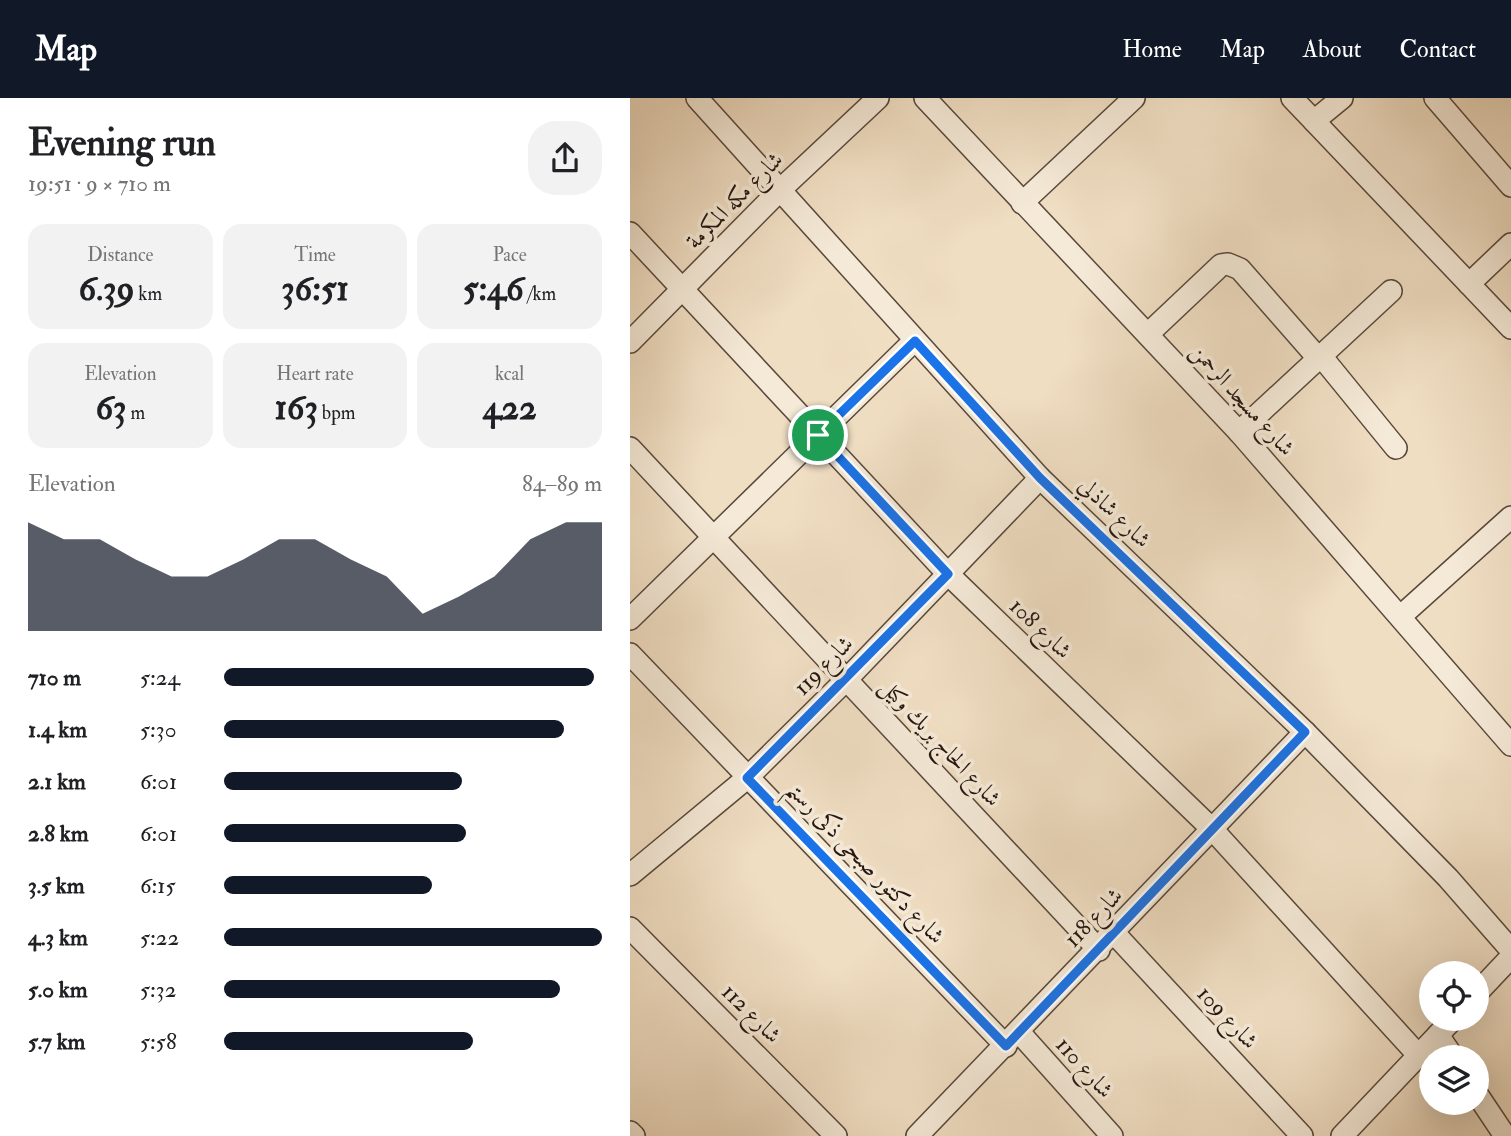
<!DOCTYPE html>
<html lang="en">
<head>
<meta charset="utf-8">
<style>
	:root { --surface:#fff; --page:#f2f2f2; --text:#202124; --muted:#757577; --accent:#111827 }
	body { margin:0; font-family:"IM FELL Double Pica",Amiri,serif; background:var(--page); color:var(--text); height:100vh; display:flex; flex-direction:column; font-size:26px; white-space:nowrap }
	* { box-sizing:border-box; margin:0 }
	p { font-size:23px; color:var(--muted) }
	.icon { flex:none; width:38px; height:38px; fill:none; stroke:currentColor; stroke-width:2; stroke-linecap:round; stroke-linejoin:round }
	.map { position:relative; flex:1; overflow:hidden }
	.side { display:flex; flex-direction:column; background:var(--surface); width:630px }
	.side>* { flex:none }
	.fabs { position:absolute; left:789px; top:863px; display:grid; gap:14px }
	.fabs a { display:grid; place-items:center; width:70px; height:70px; border-radius:50%; background:var(--surface); box-shadow:0 7px 28px #0002; font-size:35px }
	.pin { position:absolute; display:grid; place-items:center; width:60px; height:60px; color:#fff; margin:-30px; border:4px solid #fff; border-radius:50%; box-shadow:0 2px 7px #0007 }
	.round { display:grid; place-items:center; flex:none; width:74px; height:74px; border-radius:28px; background:var(--page) }
	.headline { display:flex; align-items:center; justify-content:space-between; height:119px; padding:0 28px }
	h1 { font-size:38px; font-weight:700; line-height:52px }
	.figures { display:grid; grid-template-columns:repeat(3,1fr); gap:10px; height:119px; padding:7px 28px }
	.figures div { display:grid; align-content:center; border-radius:18px; background:var(--page); text-align:center }
	.figures b { font-size:35px; font-weight:700 }
	.figures small { font-size:19px; font-weight:400 }
	.figures p { font-size:19px }
	.chart { height:196px; padding:14px 28px }
	.chart p { display:flex; justify-content:space-between }
	.chart svg { width:100%; height:126px; margin-top:7px; fill:var(--accent); opacity:.7 }
	ul { padding:0 28px; list-style:none; font-size:23px }
	li { display:grid; grid-template-columns:112px 84px 1fr; align-items:center; height:52px }
	li i { height:18px; border-radius:9px; background:var(--accent) }
	header { display:flex; align-items:center; gap:42px; box-sizing:border-box; height:98px; padding:0 35px; background:var(--accent); color:#fff }
	header strong { font-size:33px }
	nav { display:flex; gap:38px; margin-inline-start:auto; font-size:24px }
	main { display:flex; flex:1; min-height:0 }
	.map>svg:first-child { display:block }
	.lines { fill:none; stroke-linecap:round; stroke-linejoin:round }
	.street-casing { stroke:#58483c; stroke-width:24 }
	.street { stroke:#f5ead8; stroke-width:21 }
	.route-casing { stroke:#fff; stroke-width:14 }
	.route { stroke:#1a73e8; stroke-width:9 }
	.labels { text-anchor:middle; stroke-width:7; stroke-linejoin:round; paint-order:stroke }
	.street-label { font-size:23px; fill:#26160f; stroke:#f5ead8 }
</style>
</head>
<body>
<header>
<strong>Map</strong>
<nav><a>Home</a><a>Map</a><a>About</a><a>Contact</a></nav>
</header>
<main>
<section class="side">
<div class="headline"><div><h1>Evening run</h1><p>19:51 · 9 × 710 m</p></div><a class="round"><svg class="icon" aria-label="share" viewBox="0 0 24 24"><path d="M12 15V3M7 8l5-5 5 5M5 13v7h14v-7"/></svg></a></div>
<div class="figures">
<div><p>Distance</p><b>6.39<small> km</small></b></div>
<div><p>Time</p><b>36:51</b></div>
<div><p>Pace</p><b>5:46<small> /km</small></b></div>
</div>
<div class="figures">
<div><p>Elevation</p><b>63<small> m</small></b></div>
<div><p>Heart rate</p><b>163<small> bpm</small></b></div>
<div><p>kcal</p><b>422</b></div>
</div>
<div class="chart"><p><span>Elevation</span>84–89 m</p>
<svg viewBox="0 0 160 44" preserveAspectRatio="none"><path d="M0 44V6L10 12L20 12L30 19L40 25L50 25L60 19L70 12L80 12L90 19L100 25L110 38L120 32L130 25L140 12L150 6L160 6V44z"/></svg>
</div>
<ul>
<li><b>710 m</b>5:24<i style="width:98%"></i></li>
<li><b>1.4 km</b>5:30<i style="width:90%"></i></li>
<li><b>2.1 km</b>6:01<i style="width:63%"></i></li>
<li><b>2.8 km</b>6:01<i style="width:64%"></i></li>
<li><b>3.5 km</b>6:15<i style="width:55%"></i></li>
<li><b>4.3 km</b>5:22<i style="width:100%"></i></li>
<li><b>5.0 km</b>5:32<i style="width:89%"></i></li>
<li><b>5.7 km</b>5:58<i style="width:66%"></i></li>
</ul>
</section>
<div class="map">
<svg width="881" height="1038" viewBox="0 0 881 1038">
	<rect width="100%" height="100%" fill="#f0dec3"/>
	<filter id="stains"><feTurbulence type="fractalNoise" baseFrequency=".00286" numOctaves="4"/><feColorMatrix values="0 0 0 0 .2 0 0 0 0 .09 0 0 0 0 .02 0 0 0 .5 -.17"/></filter>
	<radialGradient id="worn" r=".72"><stop offset=".6" stop-color="#630" stop-opacity="0"/><stop offset="1" stop-color="#630" stop-opacity=".3"/></radialGradient>
	<g class="lines">
		<!-- street casing -->
		<g class="street-casing">
			<g id="street">
				<polyline points="67,0 410,380 675,634 818,780 881,852"/>
				<polyline points="295,0 609,334 881,647"/>
				<polyline points="662,0 881,230"/>
				<polyline points="805,0 881,88"/>
				<polyline points="684,23 712,0"/>
				<polyline points="392,105 504,0"/>
				<polyline points="0,135 318,476 583,732 789,958"/>
				<polyline points="839,186 881,146"/>
				<polyline points="518,236 591,167 598,166 610,171 688,260"/>
				<polyline points="0,244 150,92 248,0"/>
				<polyline points="691,258 766,350"/>
				<polyline points="609,334 761,193"/>
				<polyline points="0,350 469,852"/>
				<polyline points="771,518 881,419"/>
				<polyline points="0,521 284,243"/>
				<polyline points="0,556 376,948"/>
				<polyline points="0,777 117,680 217,581 410,380"/>
				<polyline points="0,830 206,1038"/>
				<polyline points="484,835 672,1038"/>
				<polyline points="847,895 881,859"/>
				<polyline points="389,934 482,1038"/>
				<polyline points="808,937 823,959"/>
				<polyline points="847,996 875,1038"/>
				<polyline points="0,1034 4,1038"/>
				<polyline points="287,1038 675,634"/>
				<polyline points="712,1038 824,920"/>
			</g>
		</g>
		<!-- street -->
		<use href="#street" class="street"/>
	</g>
	<g class="lines">
		<!-- route casing -->
		<g class="route-casing">
			<polygon id="route" points="285,243 410,380 675,634 376,948 117,680 318,476 188,337"/>
		</g>
		<!-- route -->
		<use href="#route" class="route"/>
	</g>
	<g class="labels">
		<!-- street labels -->
		<g class="street-label">
			<text transform="translate(104 102) rotate(-45)" y="8">شارع مكه المكرمة</text>
			<text transform="translate(613 301) rotate(48)" y="8">شارع مسجد الرحمن</text>
			<text transform="translate(485 414) rotate(44)" y="8">شارع شاذلي</text>
			<text transform="translate(411 530) rotate(44)" y="8">شارع 108</text>
			<text transform="translate(193 567) rotate(-45)" y="8">شارع 119</text>
			<text transform="translate(311 644) rotate(47)" y="8">شارع الحاج بريك وكيل</text>
			<text transform="translate(236 764) rotate(46)" y="8">شارع دكتور صبحى ذكى رستم</text>
			<text transform="translate(463 819) rotate(-46)" y="8">شارع 118</text>
			<text transform="translate(122 915) rotate(45)" y="8">شارع 112</text>
			<text transform="translate(598 919) rotate(47)" y="8">شارع 109</text>
			<text transform="translate(455 969) rotate(48)" y="8">شارع 110</text>
		</g>
	</g>
	<rect width="100%" height="100%" filter="url(#stains)"/>
	<rect width="100%" height="100%" fill="url(#worn)"/>
</svg>
<div class="fabs">
<a><svg class="icon" aria-label="locate" viewBox="0 0 24 24"><circle cx="12" cy="12" r="6"/><path d="M12 2v4M12 18v4M2 12h4M18 12h4"/></svg></a>
<a><svg class="icon" aria-label="layers" viewBox="0 0 24 24"><path d="M12 4l9 5-9 5-9-5zM3 14l9 5 9-5"/></svg></a>
</div>
<div class="pin" style="left:188px;top:337px;background:#1e9e55"><svg class="icon" aria-label="arrive" viewBox="0 0 24 24"><path d="M6 21V4h12l-3 4 3 4H6"/></svg></div>
</div>
</main>
</body>
</html>
